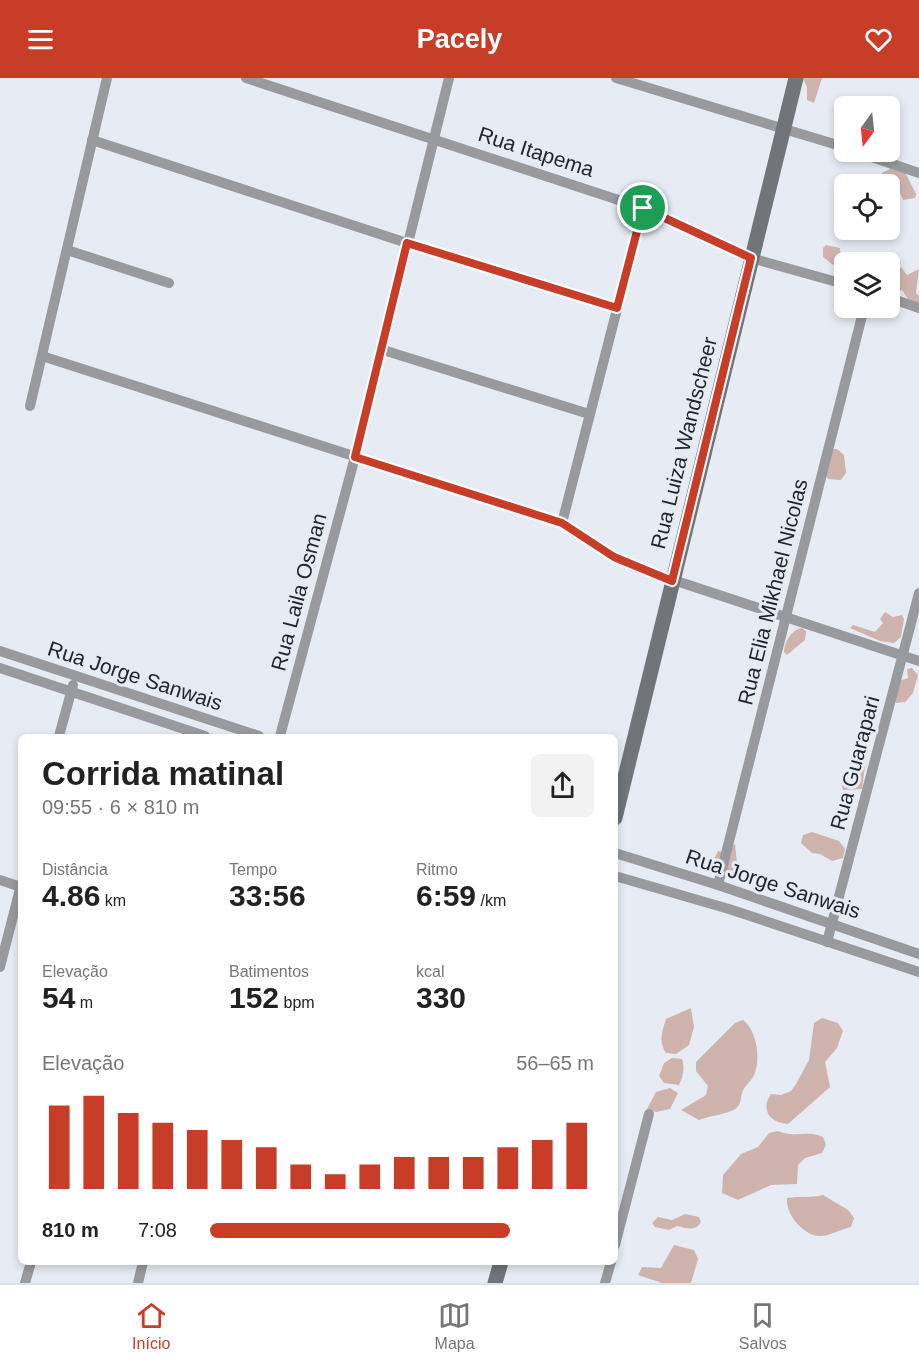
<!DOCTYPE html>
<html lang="pt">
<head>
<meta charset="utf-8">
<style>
	:root { --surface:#fff; --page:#f2f2f2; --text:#222; --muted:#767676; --line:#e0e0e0; --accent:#c83d28 }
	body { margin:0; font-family:Arial,sans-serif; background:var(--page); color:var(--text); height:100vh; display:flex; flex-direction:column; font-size:22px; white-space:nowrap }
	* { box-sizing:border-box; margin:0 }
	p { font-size:20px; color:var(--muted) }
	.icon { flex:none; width:33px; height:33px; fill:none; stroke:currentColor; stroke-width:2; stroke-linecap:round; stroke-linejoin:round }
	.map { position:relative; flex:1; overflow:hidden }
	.details { position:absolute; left:18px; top:656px; width:600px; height:531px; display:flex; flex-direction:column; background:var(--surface); border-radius:9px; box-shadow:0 3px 9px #0003 }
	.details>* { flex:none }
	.needle { width:39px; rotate:195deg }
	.fabs { position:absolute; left:834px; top:18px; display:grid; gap:12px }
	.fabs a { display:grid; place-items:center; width:66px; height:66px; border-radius:9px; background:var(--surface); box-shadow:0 3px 9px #0003; font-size:30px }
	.pin { position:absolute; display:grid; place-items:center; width:51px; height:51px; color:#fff; margin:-26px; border:3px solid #fff; border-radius:50%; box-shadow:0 2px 6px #0007 }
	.round { display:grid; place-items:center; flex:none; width:63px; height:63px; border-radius:9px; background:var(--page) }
	.head { display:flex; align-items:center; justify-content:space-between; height:102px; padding:0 24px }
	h1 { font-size:33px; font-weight:700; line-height:45px }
	.figures { display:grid; grid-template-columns:repeat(3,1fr); gap:9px; height:102px; padding:6px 24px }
	.figures div { display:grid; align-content:center }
	.figures b { font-size:30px; font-weight:700 }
	.figures small { font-size:16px; font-weight:400 }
	.figures p { font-size:16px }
	.chart { height:168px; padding:12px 24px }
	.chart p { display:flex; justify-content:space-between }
	.chart svg { width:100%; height:108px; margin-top:6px; stroke:var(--accent); stroke-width:6 }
	ul { padding:0 24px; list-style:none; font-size:20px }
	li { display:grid; grid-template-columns:96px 72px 1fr; align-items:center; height:45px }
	li i { height:15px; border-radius:8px; background:var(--accent) }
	header { display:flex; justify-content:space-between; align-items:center; height:78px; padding:0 24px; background:var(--accent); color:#fff; font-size:27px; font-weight:700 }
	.menu { display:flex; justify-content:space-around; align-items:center; height:84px; border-top:2px solid var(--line); background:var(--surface); font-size:16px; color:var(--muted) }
	.menu a { display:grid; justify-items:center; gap:3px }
	.menu .active { color:var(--accent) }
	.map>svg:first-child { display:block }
	.green { fill:#cfb3ad }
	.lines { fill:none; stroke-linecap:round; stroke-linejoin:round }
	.street { stroke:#989a9e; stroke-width:10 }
	.secondary { stroke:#717479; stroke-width:15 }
	.route-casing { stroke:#fff; stroke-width:12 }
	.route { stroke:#c83d28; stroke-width:8 }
	.labels { text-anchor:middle; stroke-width:6; stroke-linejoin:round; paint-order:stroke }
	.street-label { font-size:21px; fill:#242529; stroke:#e7ecf4 }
</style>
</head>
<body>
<header><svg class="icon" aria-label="menu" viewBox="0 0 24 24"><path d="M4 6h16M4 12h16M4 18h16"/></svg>Pacely<svg class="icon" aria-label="heart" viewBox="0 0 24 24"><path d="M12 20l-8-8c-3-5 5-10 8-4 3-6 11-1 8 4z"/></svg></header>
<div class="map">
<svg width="919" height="1205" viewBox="0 0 919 1205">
	<rect width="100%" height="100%" fill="#e7ecf4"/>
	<!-- green -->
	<g class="green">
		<polygon points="803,0 822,0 814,25 807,22 807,9"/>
		<polygon points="891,90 905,94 916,116 915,120 903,122 898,111 881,104 882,95"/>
		<polygon points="826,167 840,170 841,183 833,187 823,179 823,170"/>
		<path d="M896 189H901L907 197 919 191 916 215 919 218V226L908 221 902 212 894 214C888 206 889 196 896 189Z"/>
		<polygon points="833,371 837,371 844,377 846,395 841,402 828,401 825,396"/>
		<polygon points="885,534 893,539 902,537 904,541 901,559 894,565 880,563 850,550 853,547 875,554 883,545 880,541"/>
		<path d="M802 550 806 553 805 562 787 577 784 574C784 564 792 551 802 550Z"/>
		<polygon points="912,590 918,597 913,615 905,624 896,625 894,621 899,603 908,600 907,591"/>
		<polygon points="865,688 862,711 843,712 841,704"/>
		<polygon points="812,754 839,763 845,771 843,780 832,783 820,776 812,775 801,765 803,757"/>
		<polygon points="735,766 737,785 732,799 723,797 714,781 718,773 723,774"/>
		<path d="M691 930 694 949 689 967 676 976 666 975C658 963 662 954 666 941Z"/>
		<path d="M822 940 838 945 843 953 837 970 825 984 830 1009 788 1046C770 1045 760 1032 771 1016L781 1017 791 1013 796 1006 809 982 814 945Z"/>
		<path d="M743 942C757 952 762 984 753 999 750 1005 744 1008 742 1015 740 1021 742 1026 735 1031 728 1036 709 1038 699 1042L681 1032 706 1017 708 1008 696 993V984L735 945Z"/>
		<path d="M672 980 682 981C685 991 683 998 679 1007L664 1005 659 998 664 985Z"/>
		<polygon points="670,1010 678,1015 670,1031 656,1034 647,1031 656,1014"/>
		<path d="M778 1053C793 1060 807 1052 823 1059L826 1067 822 1075 805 1080 798 1087 797 1106 771 1107 738 1122 722 1115 723 1097 741 1076 758 1069 769 1055Z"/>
		<path d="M823 1117 848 1132 854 1140 851 1149C841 1151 828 1159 818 1158 802 1156 785 1135 787 1120 800 1118 810 1120 823 1117Z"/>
		<path d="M685 1136 699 1139 701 1144C695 1154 686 1150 677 1148L669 1152 655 1149 652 1145 658 1139 672 1142Z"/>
		<polygon points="674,1167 694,1172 698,1181 691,1205 662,1205 638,1197 642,1189 661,1190"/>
	</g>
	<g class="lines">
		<!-- street -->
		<g class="street">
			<polyline points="246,0 643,130 751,180 844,206"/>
			<polyline points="616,0 844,69"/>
			<polyline points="92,62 407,165 617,230"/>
			<polyline points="857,74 919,95"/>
			<polyline points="67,172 169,205"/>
			<polyline points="890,220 919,230"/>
			<polyline points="380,271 589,336"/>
			<polyline points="42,278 562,445 614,479 640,491 919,583"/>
			<polyline points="30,328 107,0"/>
			<polyline points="562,445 643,130"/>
			<polyline points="0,573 259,658"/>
			<polyline points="0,590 205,658"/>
			<polyline points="59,658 73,607"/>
			<polyline points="280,658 355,379 449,0"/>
			<polyline points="615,775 718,807 919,876"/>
			<polyline points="615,798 729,831 919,894"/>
			<polyline points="0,802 21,809"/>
			<polyline points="718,807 864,230"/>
			<polyline points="827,864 919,515"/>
			<polyline points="0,889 21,807"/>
			<polyline points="615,1167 649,1036"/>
			<polyline points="25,1205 31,1184"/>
			<polyline points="138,1205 143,1184"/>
			<polyline points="605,1205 611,1184"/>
		</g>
		<!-- secondary -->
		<g class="secondary">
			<polyline points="615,740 796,0"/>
			<polyline points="495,1205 501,1184"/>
		</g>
	</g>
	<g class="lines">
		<!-- route casing -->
		<g class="route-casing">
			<polygon id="route" points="643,130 751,180 672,503 614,479 562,445 355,379 407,165 617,230"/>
		</g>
		<!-- route -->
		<use href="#route" class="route"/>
	</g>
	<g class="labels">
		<!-- street labels -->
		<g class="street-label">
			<text transform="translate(536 74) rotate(18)" y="7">Rua Itapema</text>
			<text transform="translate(684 365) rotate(-76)" y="7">Rua Luiza Wandscheer</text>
			<text transform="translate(299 514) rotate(-75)" y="7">Rua Laila Osman</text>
			<text transform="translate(773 514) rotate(-76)" y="7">Rua Elia Mikhael Nicolas</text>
			<text transform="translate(135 598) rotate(18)" y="7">Rua Jorge Sanwais</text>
			<text transform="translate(855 685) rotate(-75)" y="7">Rua Guarapari</text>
			<text transform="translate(773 806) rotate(18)" y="7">Rua Jorge Sanwais</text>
		</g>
	</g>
</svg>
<div class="fabs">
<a><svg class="needle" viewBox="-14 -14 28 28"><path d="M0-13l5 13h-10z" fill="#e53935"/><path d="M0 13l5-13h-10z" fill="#767676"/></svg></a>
<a><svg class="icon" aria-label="locate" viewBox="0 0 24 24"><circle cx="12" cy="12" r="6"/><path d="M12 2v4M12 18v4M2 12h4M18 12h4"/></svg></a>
<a><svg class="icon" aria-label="layers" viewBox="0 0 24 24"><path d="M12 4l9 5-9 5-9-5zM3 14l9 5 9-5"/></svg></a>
</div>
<div class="pin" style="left:643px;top:130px;background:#1e9e55"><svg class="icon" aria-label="arrive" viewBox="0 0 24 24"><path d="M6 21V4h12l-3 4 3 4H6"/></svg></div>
<section class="details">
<div class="head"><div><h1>Corrida matinal</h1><p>09:55 · 6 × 810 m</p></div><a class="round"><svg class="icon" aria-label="share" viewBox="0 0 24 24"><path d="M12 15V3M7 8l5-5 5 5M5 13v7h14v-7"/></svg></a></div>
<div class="figures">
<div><p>Distância</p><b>4.86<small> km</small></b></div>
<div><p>Tempo</p><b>33:56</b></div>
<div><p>Ritmo</p><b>6:59<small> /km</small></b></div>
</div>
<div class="figures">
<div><p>Elevação</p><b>54<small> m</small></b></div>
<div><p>Batimentos</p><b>152<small> bpm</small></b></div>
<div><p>kcal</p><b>330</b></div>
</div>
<div class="chart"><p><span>Elevação</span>56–65 m</p>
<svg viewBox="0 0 160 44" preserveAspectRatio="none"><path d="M5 44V10M15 44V6M25 44V13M35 44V17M45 44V20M55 44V24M65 44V27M75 44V34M85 44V38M95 44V34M105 44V31M115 44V31M125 44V31M135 44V27M145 44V24M155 44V17"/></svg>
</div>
<ul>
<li><b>810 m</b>7:08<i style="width:78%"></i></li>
</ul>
</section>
</div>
<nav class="menu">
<a class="active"><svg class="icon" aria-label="home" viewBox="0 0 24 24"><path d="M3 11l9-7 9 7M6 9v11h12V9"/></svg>Início</a>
<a><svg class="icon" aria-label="map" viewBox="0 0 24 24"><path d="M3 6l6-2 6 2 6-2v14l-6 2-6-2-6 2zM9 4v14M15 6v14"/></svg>Mapa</a>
<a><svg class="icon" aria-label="saved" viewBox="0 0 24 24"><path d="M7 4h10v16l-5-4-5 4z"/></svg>Salvos</a>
</nav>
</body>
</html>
